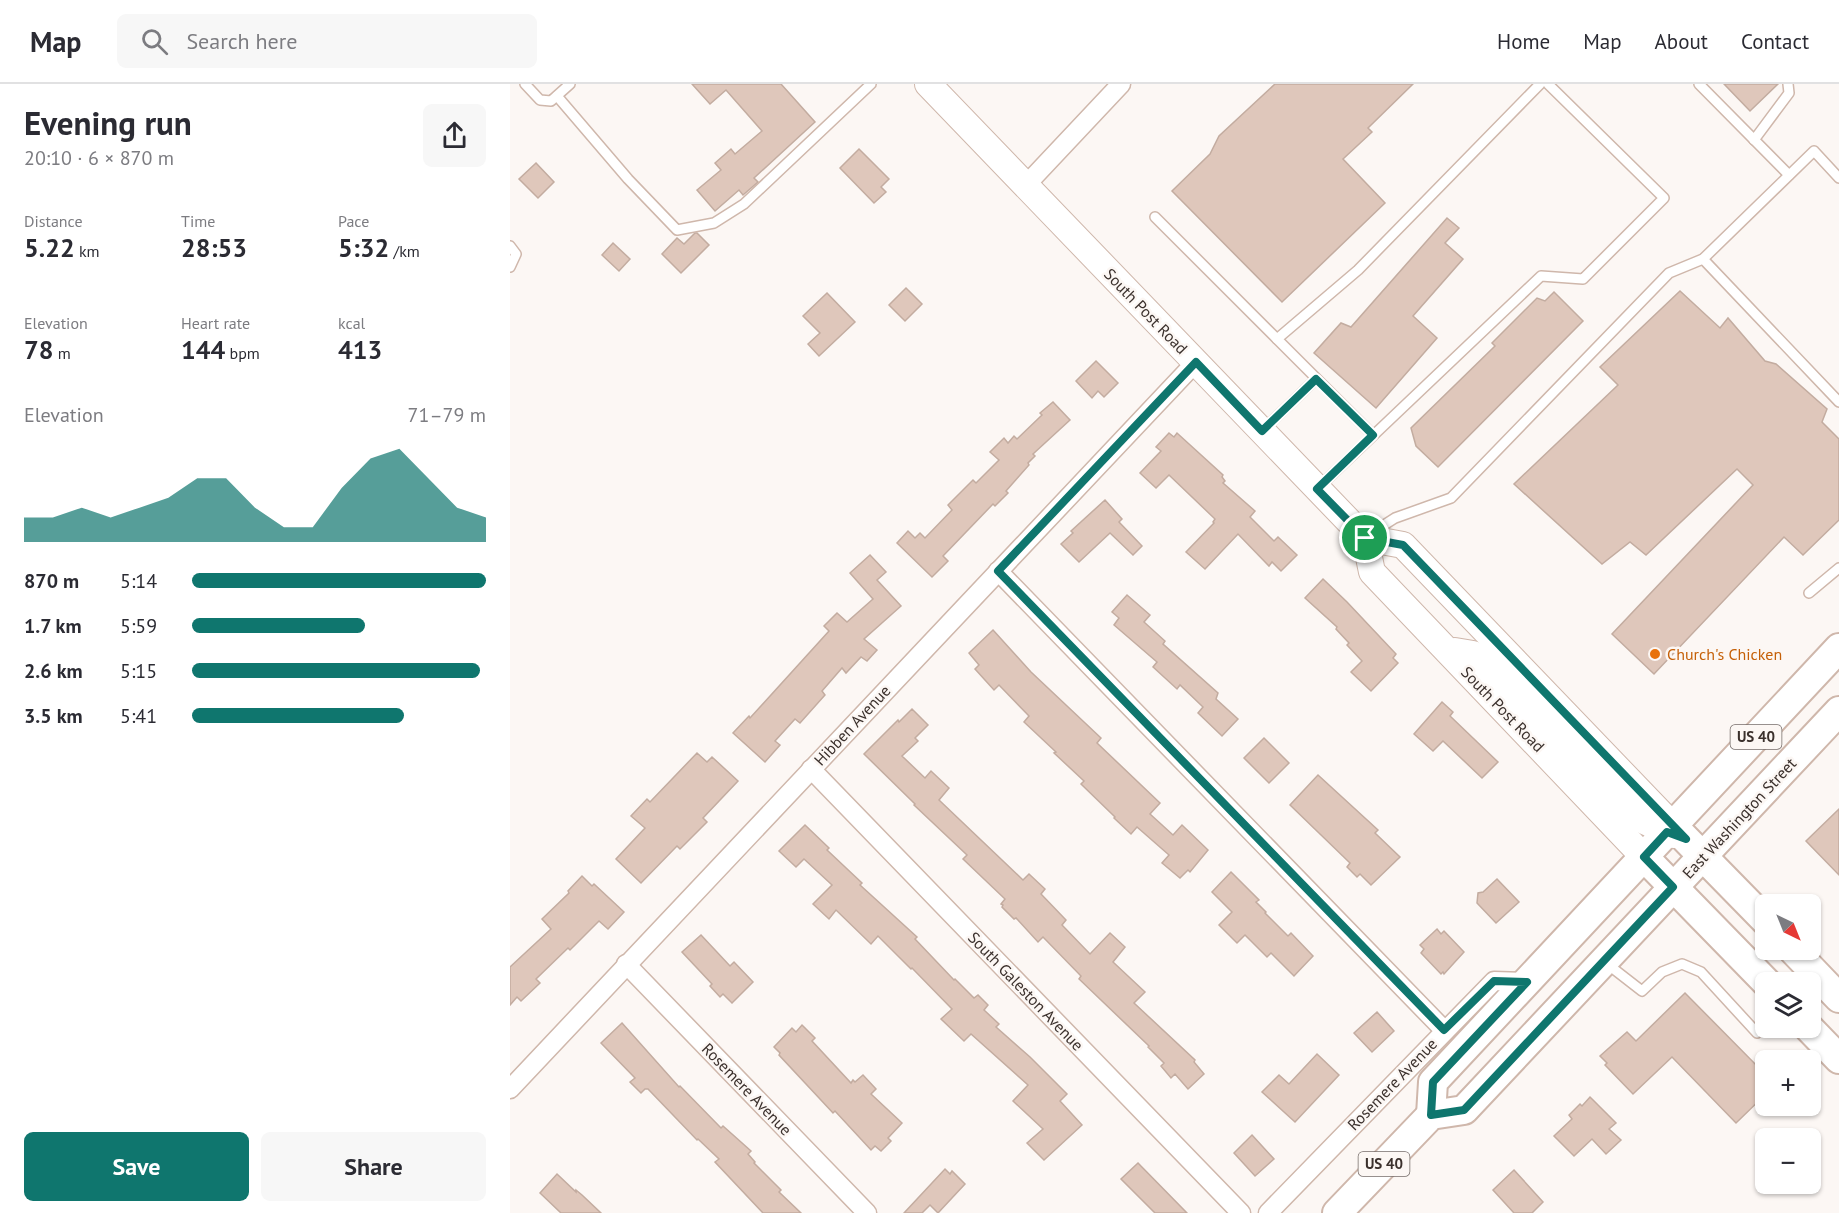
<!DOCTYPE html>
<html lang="en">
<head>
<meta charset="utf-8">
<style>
	:root { --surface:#fff; --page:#f7f7f7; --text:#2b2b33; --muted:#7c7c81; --line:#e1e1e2; --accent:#0f766e }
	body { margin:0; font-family:"PT Sans",sans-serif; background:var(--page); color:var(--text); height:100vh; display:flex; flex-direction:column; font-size:22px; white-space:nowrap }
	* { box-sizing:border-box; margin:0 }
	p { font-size:20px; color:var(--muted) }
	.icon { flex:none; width:33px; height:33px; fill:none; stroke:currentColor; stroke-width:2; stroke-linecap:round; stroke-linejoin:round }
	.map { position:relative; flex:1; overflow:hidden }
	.side { display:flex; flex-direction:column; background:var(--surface); width:510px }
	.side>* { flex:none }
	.needle { width:39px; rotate:137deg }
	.controls { position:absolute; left:1245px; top:810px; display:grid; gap:12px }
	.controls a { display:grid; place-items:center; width:66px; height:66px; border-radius:9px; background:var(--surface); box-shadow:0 2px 4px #0004; font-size:30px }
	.pin { position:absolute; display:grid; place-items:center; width:51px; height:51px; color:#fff; margin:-26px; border:3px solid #fff; border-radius:50%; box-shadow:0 2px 6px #0007 }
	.round { display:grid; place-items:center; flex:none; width:63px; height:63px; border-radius:9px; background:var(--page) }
	.head { display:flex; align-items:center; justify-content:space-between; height:102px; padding:0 24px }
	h1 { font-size:33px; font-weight:700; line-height:45px }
	.figures { display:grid; grid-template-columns:repeat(3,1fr); gap:9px; height:102px; padding:6px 24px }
	.figures div { display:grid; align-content:center }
	.figures b { font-size:26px; font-weight:700 }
	.figures small { font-size:16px; font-weight:400 }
	.figures p { font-size:16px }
	.chart { height:168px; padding:12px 24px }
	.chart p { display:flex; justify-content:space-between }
	.chart svg { width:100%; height:108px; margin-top:6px; fill:var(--accent); opacity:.7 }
	.action { display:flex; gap:12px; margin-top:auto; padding:12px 24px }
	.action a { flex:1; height:69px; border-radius:9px; background:var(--accent); color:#fff; font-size:24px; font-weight:700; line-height:69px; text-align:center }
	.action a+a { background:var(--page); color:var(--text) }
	ul { padding:0 24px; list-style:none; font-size:20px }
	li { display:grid; grid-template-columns:96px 72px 1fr; align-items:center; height:45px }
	li i { height:15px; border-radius:8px; background:var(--accent) }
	header { display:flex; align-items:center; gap:36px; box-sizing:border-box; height:84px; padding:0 30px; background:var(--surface); border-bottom:2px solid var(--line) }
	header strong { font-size:28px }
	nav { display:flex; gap:33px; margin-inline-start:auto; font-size:21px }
	.search { width:420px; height:54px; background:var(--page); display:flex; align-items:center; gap:15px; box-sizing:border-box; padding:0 21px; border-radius:9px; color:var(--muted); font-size:22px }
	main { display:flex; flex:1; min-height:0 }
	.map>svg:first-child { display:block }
	.building { fill:#dfc7bb; stroke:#c3aca0; stroke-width:1.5 }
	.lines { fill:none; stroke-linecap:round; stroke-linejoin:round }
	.service-casing { stroke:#cfb7ab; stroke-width:12 }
	.minor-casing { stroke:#cfb7ab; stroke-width:21 }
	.secondary-casing { stroke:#cfb7ab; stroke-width:28 }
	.primary-casing { stroke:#cfb7ab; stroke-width:32 }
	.service { stroke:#fff; stroke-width:9 }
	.minor { stroke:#fff; stroke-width:18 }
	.secondary { stroke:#fff; stroke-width:26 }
	.primary { stroke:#fff; stroke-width:28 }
	.route-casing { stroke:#fff; stroke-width:12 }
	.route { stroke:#0f766e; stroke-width:8 }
	.food-dot { fill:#e8710a; stroke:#fcf7f4; stroke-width:2 }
	.labels { text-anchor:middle; stroke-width:5; stroke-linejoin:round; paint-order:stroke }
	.shield { fill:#fcf7f4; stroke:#756c69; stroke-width:1.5 }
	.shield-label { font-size:15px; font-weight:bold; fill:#3b312d }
	.street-label { font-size:16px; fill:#3b312d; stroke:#fcf7f4 }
	.food-label { font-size:16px; fill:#c56008; stroke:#fcf7f4; text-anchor:start }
</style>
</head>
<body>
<header>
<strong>Map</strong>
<div class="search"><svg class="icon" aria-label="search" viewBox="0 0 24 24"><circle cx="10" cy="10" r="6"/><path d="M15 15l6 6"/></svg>Search here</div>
<nav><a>Home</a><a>Map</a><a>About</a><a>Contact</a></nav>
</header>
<main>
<section class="side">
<div class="head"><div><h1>Evening run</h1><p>20:10 · 6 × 870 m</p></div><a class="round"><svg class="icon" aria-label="share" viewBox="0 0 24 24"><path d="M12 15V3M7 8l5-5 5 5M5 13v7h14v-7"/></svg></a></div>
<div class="figures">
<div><p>Distance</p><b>5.22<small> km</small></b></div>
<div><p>Time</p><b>28:53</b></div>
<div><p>Pace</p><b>5:32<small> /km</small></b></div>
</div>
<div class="figures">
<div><p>Elevation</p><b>78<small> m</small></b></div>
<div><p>Heart rate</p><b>144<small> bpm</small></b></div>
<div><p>kcal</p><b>413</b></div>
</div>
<div class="chart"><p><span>Elevation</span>71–79 m</p>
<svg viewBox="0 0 160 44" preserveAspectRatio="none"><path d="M0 44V34L10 34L20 30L30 34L40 30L50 26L60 18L70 18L80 30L90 38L100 38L110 22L120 10L130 6L140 18L150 30L160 34V44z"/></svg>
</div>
<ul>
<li><b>870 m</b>5:14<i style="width:100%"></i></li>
<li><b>1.7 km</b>5:59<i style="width:59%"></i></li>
<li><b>2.6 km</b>5:15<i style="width:98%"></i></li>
<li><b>3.5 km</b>5:41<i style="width:72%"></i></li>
</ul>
<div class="action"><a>Save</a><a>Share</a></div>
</section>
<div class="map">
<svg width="1329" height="1129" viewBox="0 0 1329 1129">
	<rect width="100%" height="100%" fill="#fcf7f4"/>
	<!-- building -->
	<g class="building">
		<polygon points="182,0 271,0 305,38 244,94 248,98 233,111 229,106 205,127 187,106 211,86 205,79 221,65 225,70 252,47 216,6 200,20"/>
		<polygon points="765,0 903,0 858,44 862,48 833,75 875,119 772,218 662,107 700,70 709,52"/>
		<polygon points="1214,0 1268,0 1240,27"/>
		<polygon points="349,65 379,95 371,103 376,108 364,119 330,84"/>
		<polygon points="26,79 44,98 28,114 9,95"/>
		<polygon points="937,134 949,144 935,159 953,175 903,232 927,254 866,324 804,269 831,239 841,243"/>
		<polygon points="185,149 187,149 199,161 171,189 152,170 167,154 174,160"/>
		<polygon points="103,159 120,175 109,187 92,171"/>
		<polygon points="396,204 412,220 395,237 379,221"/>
		<polygon points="1170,207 1210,244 1218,234 1255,277 1266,280 1317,325 1312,338 1329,355 1329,436 1293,471 1274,453 1144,590 1102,550 1243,401 1227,385 1136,471 1120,458 1092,480 1004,400 1108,301 1090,283"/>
		<polygon points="1044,208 1073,237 928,383 906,362 901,344 985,262 982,259 1027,214 1035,217"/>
		<polygon points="317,209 345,238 309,272 298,260 310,249 293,232"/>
		<polygon points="586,277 608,299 594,313 588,307 582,314 566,297"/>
		<polygon points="543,318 560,336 523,370 525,372 518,379 519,381 496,407 498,409 485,422 483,420 433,472 438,477 422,493 387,459 398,447 405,454 410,449 415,454 442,426 438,421 463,396 466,399 489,376 480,368 494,354 498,359 504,352 507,355 532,331 530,329"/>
		<polygon points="659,349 664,353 667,349 713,391 712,393 715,397 713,399 745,427 740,433 764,457 768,453 787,471 771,487 762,478 759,482 728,450 695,485 676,468 704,439 703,438 705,435 659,391 646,404 630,389 651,367 646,363"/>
		<polygon points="595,416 612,435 609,438 632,462 623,471 600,449 569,478 551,460 563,449 561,447"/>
		<polygon points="360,471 376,488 367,496 391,522 354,555 367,566 357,577 351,573 336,589 332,584 312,607 315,611 290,639 285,635 265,657 270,661 255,678 223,649 239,632 240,634 319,547 314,542 327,529 337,538 363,515 340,489"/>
		<polygon points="813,495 837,518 886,570 883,574 888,579 861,607 841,588 852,577 837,561 839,559 826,545 827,543 795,514"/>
		<polygon points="617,511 640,531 634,538 655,557 653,560 708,609 706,615 728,635 712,652 688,629 693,623 670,601 667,605 643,583 647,578 604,541 609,534 602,528"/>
		<polygon points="483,546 521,588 591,654 587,659 650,719 640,730 663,751 672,741 698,766 680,788 678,786 670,794 652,779 659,771 627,743 621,750 604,734 605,733 571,700 574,697 544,669 546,668 514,638 519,632 489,601 484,606 465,585 469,581 459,569"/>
		<polygon points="932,618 943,628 940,632 988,678 972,694 933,657 923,667 904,650"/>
		<polygon points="402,625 418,641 405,654 408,657 392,672 415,694 421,687 439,704 429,716 513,796 519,790 535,805 531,810 556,836 552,841 580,870 600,849 615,863 603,878 635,908 624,919 685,976 684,978 694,990 678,1005 665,990 661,994 651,982 654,979 638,963 639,962 569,895 571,892 533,853 528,858 506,834 504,835 492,823 493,821 491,820 495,815 453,775 457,771 404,721 405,720 354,670 388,636 389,638"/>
		<polygon points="754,654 779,679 759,699 734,674"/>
		<polygon points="187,669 197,678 202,673 228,697 193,734 197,738 170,765 167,762 131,799 106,775 135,744 121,732 137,715 140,718"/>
		<polygon points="808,691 868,746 865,749 890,773 861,801 850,790 847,793 837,783 840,779 780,721"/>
		<polygon points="1329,725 1329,791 1296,757"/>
		<polygon points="295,741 319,764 317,766 352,799 350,801 407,853 405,855 444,896 445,895 464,914 468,911 478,921 474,926 489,940 486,943 520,973 557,1010 550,1017 572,1041 534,1076 517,1059 533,1045 503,1017 518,1001 461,950 454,957 431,935 442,925 402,884 401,885 368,852 361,860 326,826 319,835 303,820 322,801 294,775 286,783 269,767"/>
		<polygon points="721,788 749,816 746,818 756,828 755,829 778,852 781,849 803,872 784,892 761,869 757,873 735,851 727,859 709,841 722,828 702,808"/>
		<polygon points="72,792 82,802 84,800 114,828 98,845 89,837 60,866 58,864 26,895 30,899 11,917 7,913 0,921 0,883 41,845 32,835 59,809 58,807"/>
		<polygon points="987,795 1009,818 986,839 967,819 968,809 973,808"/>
		<polygon points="927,845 931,850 934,847 954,868 934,890 933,888 931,890 911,869 914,865 910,861"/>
		<polygon points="191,851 220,882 224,878 243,898 222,919 213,910 210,913 200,902 202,900 172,868"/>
		<polygon points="1175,909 1256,991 1256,1010 1226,1039 1162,973 1123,1010 1095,981 1097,979 1090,972 1117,948 1126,957"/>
		<polygon points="867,928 884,947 862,968 844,949"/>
		<polygon points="112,939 169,1003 170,1002 211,1044 213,1042 241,1067 238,1070 245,1078 244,1079 271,1106 269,1108 291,1129 253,1129 205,1078 209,1075 188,1055 187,1056 138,1005 135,1005 131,1009 120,998 125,994 91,959"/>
		<polygon points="292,941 305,954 302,957 341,999 343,996 345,998 353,991 366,1005 361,1010 392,1039 378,1054 381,1057 371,1067 365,1062 361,1066 325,1027 323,1029 269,971 270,969 264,963 282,944 286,948"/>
		<polygon points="807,970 829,991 785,1038 752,1008 769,991 779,1000"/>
		<polygon points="1080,1013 1106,1039 1099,1045 1111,1056 1096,1070 1082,1055 1064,1072 1044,1052 1062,1035 1059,1031 1070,1020 1072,1022"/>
		<polygon points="742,1051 764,1075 745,1092 724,1069"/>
		<polygon points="628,1079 677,1129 645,1129 611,1095"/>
		<polygon points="435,1085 440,1090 442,1087 455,1100 428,1129 420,1121 412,1129 394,1129"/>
		<polygon points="1004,1086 1033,1118 1022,1129 1004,1129 983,1106"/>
		<polygon points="47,1090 66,1108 66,1106 72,1111 91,1129 51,1129 30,1109"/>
	</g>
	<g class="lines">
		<!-- service casing -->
		<g class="service-casing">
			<g id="service">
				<polyline points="15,0 30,16 41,17 60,0"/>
				<polyline points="1189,0 1279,91"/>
				<polyline points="47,12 118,95 167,146 204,139 234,120 361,0"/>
				<polyline points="1244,56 1279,9 1278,0"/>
				<polyline points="645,133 767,255"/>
				<polyline points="0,162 6,170 0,183"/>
				<polyline points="1193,175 1329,318"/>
				<polyline points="754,345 806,295"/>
				<polyline points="863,351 767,255 848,186 1030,0"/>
				<polyline points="809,403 1031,192 1073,195 1154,114 1038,0"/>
				<polyline points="860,450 885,434 941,414 1159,189 1193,175 1304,67 1329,94"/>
				<polyline points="1299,509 1329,484"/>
				<polyline points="1096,879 1132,907 1152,888 1172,880 1191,888 1247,949 1256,940"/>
			</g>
		</g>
		<!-- minor casing -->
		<g class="minor-casing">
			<g id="minor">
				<polyline points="516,101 611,0"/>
				<polyline points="488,487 934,946"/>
				<polyline points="301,685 731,1129"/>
				<polyline points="116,880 357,1129"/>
				<polyline points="0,1005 686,278"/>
				<polyline points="758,1129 984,897 1017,898"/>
			</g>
		</g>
		<!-- secondary casing -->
		<g class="secondary-casing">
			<g id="secondary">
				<polyline points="418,0 855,454 862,488 1134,773"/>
				<polyline points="855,454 893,461 1163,742"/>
				<polyline points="945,567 963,570 1008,609 1132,736 1164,751"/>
			</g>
		</g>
		<!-- primary casing -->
		<g class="primary-casing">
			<g id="primary">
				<polyline points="1163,742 1256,837"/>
				<polyline points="1134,773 1256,898"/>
				<polyline points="1283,866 1329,914"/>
				<polyline points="1299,944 1329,975"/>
				<polyline points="921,1031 923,998 1329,564"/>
				<polyline points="827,1129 921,1031 954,1026 1329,627"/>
			</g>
		</g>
		<!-- service -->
		<use href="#service" class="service"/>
		<!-- minor -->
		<use href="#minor" class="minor"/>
		<!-- secondary -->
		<use href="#secondary" class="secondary"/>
		<!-- primary -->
		<use href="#primary" class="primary"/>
	</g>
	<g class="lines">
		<!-- route casing -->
		<g class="route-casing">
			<polygon id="route" points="686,278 752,347 806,295 863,351 807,405 855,454 893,461 1176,755 1157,748 1134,773 1163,803 954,1026 921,1031 923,998 1017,898 984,897 934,946 488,487"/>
		</g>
		<!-- route -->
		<use href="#route" class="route"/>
	</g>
	<!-- markers -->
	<circle class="food-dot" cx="1145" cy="570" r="6"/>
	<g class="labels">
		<!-- shield labels -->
		<g class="shield">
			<rect x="1220.5" y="641" width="51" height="24" rx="4.5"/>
			<rect x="848.5" y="1068" width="51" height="24" rx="4.5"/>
		</g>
		<g class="shield-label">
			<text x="1246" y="658">US 40</text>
			<text x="874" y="1085">US 40</text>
		</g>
		<!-- street labels -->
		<g class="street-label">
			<text transform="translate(636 227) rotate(46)" y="6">South Post Road</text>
			<text transform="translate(993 625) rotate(46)" y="6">South Post Road</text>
			<text transform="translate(342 641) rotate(-47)" y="6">Hibben Avenue</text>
			<text transform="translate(1229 734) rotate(-47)" y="6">East Washington Street</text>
			<text transform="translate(516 907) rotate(46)" y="6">South Galeston Avenue</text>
			<text transform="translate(882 1000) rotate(-46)" y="6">Rosemere Avenue</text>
			<text transform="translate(237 1005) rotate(46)" y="6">Rosemere Avenue</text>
		</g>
		<!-- food labels -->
		<g class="food-label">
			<text x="1157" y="576">Church's Chicken</text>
		</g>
	</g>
</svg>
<div class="controls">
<a><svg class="needle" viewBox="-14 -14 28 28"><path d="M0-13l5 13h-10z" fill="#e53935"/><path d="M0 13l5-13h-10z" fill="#7c7c81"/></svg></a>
<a><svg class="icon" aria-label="layers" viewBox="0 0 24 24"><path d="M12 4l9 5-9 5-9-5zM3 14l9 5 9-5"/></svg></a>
<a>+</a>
<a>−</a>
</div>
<div class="pin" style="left:855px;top:454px;background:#1e9e55"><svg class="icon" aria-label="arrive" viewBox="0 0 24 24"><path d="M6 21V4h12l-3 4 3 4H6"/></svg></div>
</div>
</main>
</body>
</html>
